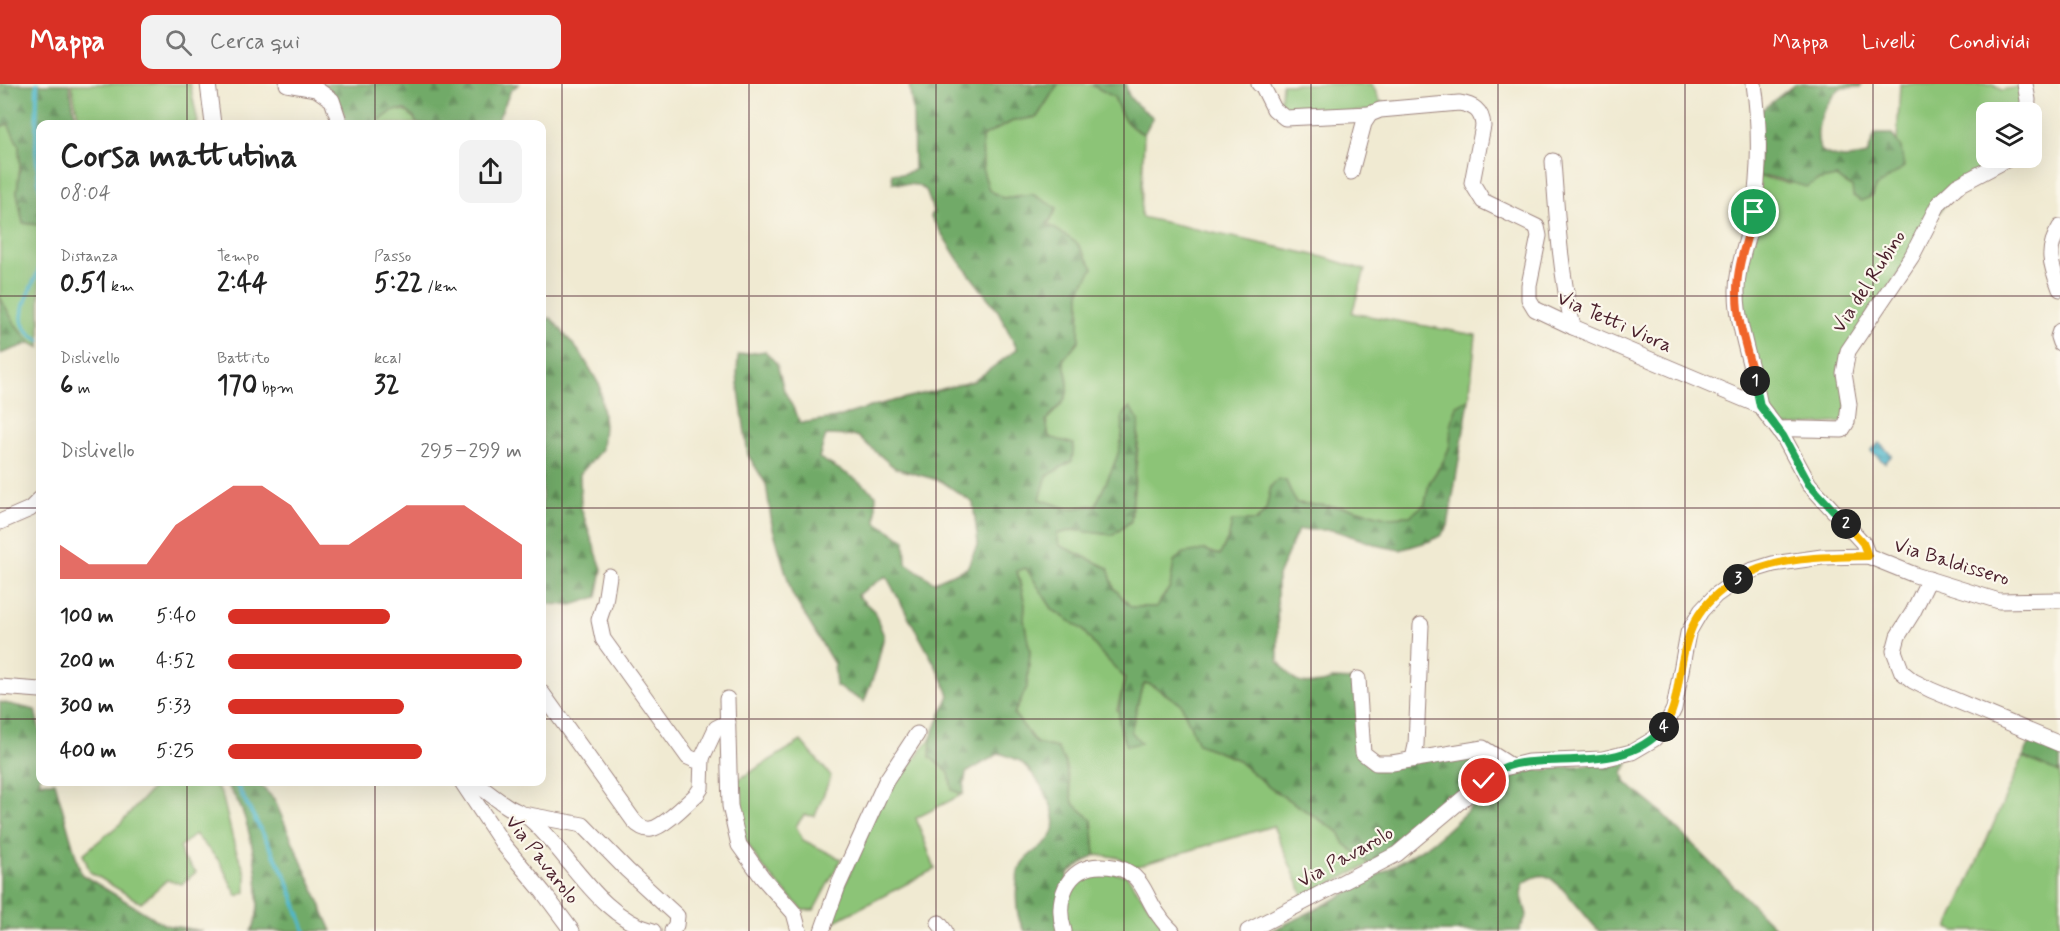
<!DOCTYPE html>
<html lang="it">
<head>
<meta charset="utf-8">
<style>
	:root { --surface:#fff; --page:#f2f2f2; --text:#222; --muted:#767676; --accent:#d93025 }
	body { margin:0; font-family:Mynerve,sans-serif; background:var(--page); color:var(--text); height:100vh; display:flex; flex-direction:column; font-size:22px; white-space:nowrap }
	* { box-sizing:border-box; margin:0 }
	p { font-size:20px; color:var(--muted) }
	.icon { flex:none; width:33px; height:33px; fill:none; stroke:currentColor; stroke-width:2; stroke-linecap:round; stroke-linejoin:round }
	.map { position:relative; flex:1; overflow:hidden }
	.sheet { position:absolute; left:36px; top:36px; width:510px; height:666px; display:flex; flex-direction:column; background:var(--surface); border-radius:12px; box-shadow:0 6px 24px #0002 }
	.sheet>* { flex:none }
	.buttons { position:absolute; left:1976px; top:18px; display:grid; gap:12px }
	.buttons a { display:grid; place-items:center; width:66px; height:66px; border-radius:12px; background:var(--surface); box-shadow:0 6px 24px #0002; font-size:30px }
	.pin { position:absolute; display:grid; place-items:center; width:51px; height:51px; color:#fff; margin:-26px; border:3px solid #fff; border-radius:50%; box-shadow:0 2px 6px #0007 }
	.km { position:absolute; width:30px; height:30px; margin:-15px; border-radius:50%; background:#222; color:#fff; font-size:16px; line-height:30px; text-align:center }
	.round { display:grid; place-items:center; flex:none; width:63px; height:63px; border-radius:12px; background:var(--page) }
	.overview { display:flex; align-items:center; justify-content:space-between; height:102px; padding:0 24px }
	h1 { font-size:33px; font-weight:800; line-height:45px }
	.metrics { display:grid; grid-template-columns:repeat(3,1fr); gap:9px; height:102px; padding:6px 24px }
	.metrics div { display:grid; align-content:center }
	.metrics b { font-size:26px; font-weight:800 }
	.metrics small { font-size:16px; font-weight:400 }
	.metrics p { font-size:16px }
	.chart { height:168px; padding:12px 24px }
	.chart p { display:flex; justify-content:space-between }
	.chart svg { width:100%; height:108px; margin-top:6px; fill:var(--accent); opacity:.7 }
	ul { padding:0 24px; list-style:none; font-size:20px }
	li { display:grid; grid-template-columns:96px 72px 1fr; align-items:center; height:45px }
	li i { height:15px; border-radius:8px; background:var(--accent) }
	header { display:flex; align-items:center; gap:36px; box-sizing:border-box; height:84px; padding:0 30px; background:var(--accent); color:#fff }
	header strong { font-size:28px }
	nav { display:flex; gap:33px; margin-inline-start:auto; font-size:21px }
	.search { width:420px; height:54px; background:var(--page); display:flex; align-items:center; gap:15px; box-sizing:border-box; padding:0 21px; border-radius:12px; color:var(--muted); font-size:22px }
	.map>svg:first-child { display:block }
	.grass { fill:#8cc477; stroke:#6b7251; stroke-width:1.5 }
	.forest { fill:url(#forest-firs); stroke:#5e644a; stroke-width:1.5; fill-rule:evenodd }
	.water { fill:url(#water-rules); stroke:#4c6c7c; stroke-width:1.5 }
	.lines { fill:none; stroke-linecap:round; stroke-linejoin:round }
	.stream { stroke:#4fb8cc; stroke-width:4 }
	.minor-casing { stroke:#9d847e; stroke-width:17 }
	.minor { stroke:#fff; stroke-width:15 }
	.split-1-casing { stroke:#fff; stroke-width:12 }
	.split-2-casing { stroke:#fff; stroke-width:12 }
	.split-3-casing { stroke:#fff; stroke-width:12 }
	.split-4-casing { stroke:#fff; stroke-width:12 }
	.split-5-casing { stroke:#fff; stroke-width:12 }
	.split-1 { stroke:#f0652b; stroke-width:8 }
	.split-2 { stroke:#22a559; stroke-width:8 }
	.split-3 { stroke:#f5b400; stroke-width:8 }
	.split-4 { stroke:#f5b400; stroke-width:8 }
	.split-5 { stroke:#22a559; stroke-width:8 }
	.grid { fill:none; stroke:#4a1f2b; stroke-width:1.5; stroke-opacity:0.55 }
	.labels { text-anchor:middle; stroke-width:4.5; stroke-linejoin:round; paint-order:stroke }
	.street-label { font-size:20px; fill:#4a1f2b; stroke:#fbf7ec }
</style>
</head>
<body>
<header>
<strong>Mappa</strong>
<div class="search"><svg class="icon" aria-label="search" viewBox="0 0 24 24"><circle cx="10" cy="10" r="6"/><path d="M15 15l6 6"/></svg>Cerca qui</div>
<nav><a>Mappa</a><a>Livelli</a><a>Condividi</a></nav>
</header>
<div class="map">
<svg width="2060" height="847" viewBox="0 0 2060 847">
	<defs>
		<pattern id="forest-firs" width="22" height="20" patternUnits="userSpaceOnUse" patternTransform="scale(1.5)"><rect width="22" height="20" fill="#71aa68"/><path d="M5 1l3.5 6h-7zM16 11l3.5 6h-7z" fill="#5f8a56"/></pattern>
		<pattern id="water-rules" width="6" height="5" patternUnits="userSpaceOnUse" patternTransform="scale(1.5)"><rect width="6" height="5" fill="#4fb8cc"/><path d="M0 2.5h6" fill="none" stroke="#4495a6"/></pattern>
	</defs>
	<rect width="100%" height="100%" fill="#fbf7ec"/>
	<filter id="ink" filterUnits="userSpaceOnUse"><feTurbulence type="fractalNoise" baseFrequency=".0167" numOctaves="2"/><feDisplacementMap in="SourceGraphic" scale="12" xChannelSelector="R" yChannelSelector="G"/><feConvolveMatrix kernelMatrix="1 2 1 2 8 2 1 2 1" color-interpolation-filters="sRGB"/></filter>
	<filter id="wash" filterUnits="userSpaceOnUse"><feTurbulence type="fractalNoise" baseFrequency=".008" numOctaves="4" result="noise"/><feDisplacementMap in="SourceGraphic" scale="24" xChannelSelector="R" yChannelSelector="G"/><feGaussianBlur stdDeviation="1.35" result="paint"/><feColorMatrix in="noise" values="0 0 0 0 0 0 0 0 0 0 0 0 0 0 0 0 0 1.4 0 .05"/><feComposite in="paint" operator="in"/></filter>
	<g filter="url(#wash)">
		<rect width="100%" height="100%" fill="#f0ead2"/>
		<!-- grass -->
		<g class="grass">
			<polygon points="71,0 190,0 198,39 190,40 80,40"/>
			<path d="M1058 0H1090L1114 13C1121 31 1125 42 1144 50L1141 133 1323 173 1365 186 1352 229 1476 251 1469 316 1456 321 1451 342 1450 362 1443 378 1429 399 1425 420 1410 432 1386 433 1350 424 1296 419 1286 397 1271 402 1266 426 1256 437 1232 438 1229 452 1220 471 1204 466 1174 478 1170 503 1156 523H1131L1114 504 1108 484 1059 461 1057 450 1073 446 1113 451 1131 437 1139 351 1123 333C1126 365 1108 392 1096 421L1069 425 1039 415C1049 388 1051 364 1046 336 1070 312 1072 309 1063 276L1079 256 1080 206 1078 160 1048 140 1057 125 1032 110 1002 114 989 106 983 87 982 53 1013 37 1037 33Z"/>
			<polygon points="1282,0 1372,0 1380,17 1386,20 1370,27 1288,30 1274,17 1281,14"/>
			<path d="M1900 0H1994L2001 6 2014 4 2024 5 2025 28H1986V74H2009L1957 102 1847 266 1846 338 1779 343 1761 321 1739 229 1758 93C1767 93 1773 96 1782 98 1798 101 1819 96 1836 93L1852 103 1875 104 1901 64 1897 58Z"/>
			<path d="M394 26C406 26 412 29 417 40H375Z"/>
			<polygon points="8,39 19,62 20,82 17,108 23,139 40,141 40,264 31,259 15,240 0,213 0,43"/>
			<polygon points="1026,483 1053,526 1082,545 1100,568 1125,594 1117,626 1131,647 1141,606 1145,599 1152,601 1181,620 1198,660 1236,675 1270,704 1339,748 1345,760 1370,780 1304,813 1273,742 1134,783 1117,773 1095,771 1092,736 1073,719 1065,678 1057,665 1036,659 1014,630 1027,603 1030,568 1024,536 1025,520 1017,486"/>
			<polygon points="931,654 930,673 949,689 952,706 963,710 916,734 935,785 828,841 884,707 910,681"/>
			<path d="M801 657 831 692 815 732 804 731 796 742 803 756 841 775 814 826H803C778 800 746 772 739 735 737 723 737 710 736 697Z"/>
			<polygon points="2023,673 2060,689 2060,847 1955,847 1948,844"/>
			<polygon points="158,698 212,698 222,710 234,760 246,791 246,808 237,812 220,778 195,750 180,763 182,773 196,788 182,800 167,796 141,819 90,788 83,770 121,739"/>
			<path d="M1094 786 1126 791 1168 847C1160 847 1156 844 1149 844 1143 843 1136 847 1130 846 1110 845 1088 847 1067 847 1064 808 1061 808 1094 786Z"/>
		</g>
		<!-- forest -->
		<g class="forest">
			<polygon points="0,0 69,0 77,40 40,40 40,141 23,139 17,108 20,82 19,62 8,40 0,43"/>
			<path d="M323 0H519L511 6 496 40H417L414 33 405 26H394L375 40H346C343 19 335 16 323 0Z"/>
			<path d="M909 0H1058L1037 33 1013 37 982 53 983 87 989 106 1003 114 1032 110 1057 124 1048 140 1078 160 1093 184 1080 206 1079 256 1063 276C1072 309 1070 313 1046 336L1049 353 1074 360 1072 377 1047 392 1040 415 1069 425 1096 421C1108 392 1126 365 1122 333L1130 323 1139 337 1131 437 1113 451 1073 446 1057 450 1059 461 1108 484 1114 504 1131 523H1156L1170 503 1174 478 1183 469 1204 466 1220 471 1229 452 1232 437H1257L1266 426 1271 402 1278 395 1286 397 1296 419 1350 424 1386 433 1410 432 1425 420 1429 399 1443 378 1450 362 1451 342 1457 321 1469 316 1448 442 1440 452 1430 457 1400 466 1380 462 1333 446H1298L1277 494 1278 577C1283 583 1289 591 1295 596 1302 601 1325 601 1332 595L1354 596 1367 678 1483 667 1501 680 1396 765 1370 780 1345 760 1339 748 1270 704 1236 675 1198 660 1181 620 1152 601 1145 599 1141 606 1131 647 1141 659 1127 662C1114 639 1119 618 1125 594L1100 568 1082 545 1053 526 1026 484 1017 487 1025 520 1024 536 1030 568 1027 603 1014 630 1036 659 1057 664 1065 678 1073 719 1092 736 1095 771 1068 789 1060 847H1025C1014 834 1014 794 1022 780 1028 768 1046 763 1052 751 1063 730 1037 692 1021 678 1015 674 1006 672 1000 669L966 689 963 710 952 706 949 689 930 673 931 654 949 611 940 590 886 492 857 511 874 527 884 552 876 586 864 618 836 602 834 580 792 510 772 441 766 400 748 371 737 292 738 271 765 267 777 280 784 306 801 339 835 334 877 321 974 297 1017 265 998 227 959 177 931 133 933 127 926 106 916 101 893 99 892 89 903 90 914 86 913 28ZM826 351 857 352 895 384 941 397 973 419 978 459 967 484 934 498 906 479 905 456 876 438V411L856 395 819 374Z"/>
			<path d="M1090 0H1126C1127 17 1140 23 1153 33L1144 50C1125 42 1121 31 1114 13Z"/>
			<path d="M1795 0H1862L1860 3 1840 4C1824 21 1813 43 1820 66 1836 76 1848 75 1867 71L1875 50H1892L1901 64 1904 83 1875 104 1873 112 1861 117 1853 112 1852 103 1836 93 1816 97 1807 103 1770 93H1758L1759 28Z"/>
			<polygon points="0,213 15,240 31,259 0,270"/>
			<polygon points="551,234 582,271 600,302 604,342 602,365 580,390 581,424 602,485 597,513 572,521 542,520 542,235"/>
			<polygon points="0,618 35,626 40,647 40,698 55,698 81,790 165,841 203,847 0,847"/>
			<polygon points="2033,653 2060,663 2060,689 2023,673"/>
			<path d="M1622 676 1628 679 1623 689 1626 699 1660 727 1778 847H1599C1588 836 1559 796 1546 792 1538 790 1530 795 1524 799L1521 809 1527 831 1519 847H1271C1324 823 1375 794 1425 763 1461 741 1497 682 1545 686Z"/>
			<path d="M225 698H257L274 715 332 847H251C267 824 252 747 240 722 236 714 230 706 225 698Z"/>
		</g>
		<!-- water -->
		<polygon class="water" points="1879,359 1892,371 1885,379 1871,367"/>
		<g class="lines">
			<!-- stream -->
			<g class="stream">
				<polyline points="37,0 36,68 40,106"/>
				<path d="M40 182C33 206 4 240 40 256"/>
				<polyline points="235,698 286,793 305,847"/>
			</g>
		</g>
	</g>
	<g filter="url(#ink)">
		<g class="lines">
			<!-- minor casing -->
			<g class="minor-casing">
				<g id="minor">
					<polyline points="208,0 213,40"/>
					<polyline points="287,0 316,5 332,16 340,40"/>
					<polyline points="1259,0 1262,1 1274,25 1285,34 1370,30"/>
					<path d="M1754 0C1760 40 1760 89 1753 128 1749 155 1736 182 1737 209 1737 243 1754 287 1760 322"/>
					<polyline points="2025,0 2028,16 2027,28"/>
					<path d="M1553 77C1557 133 1560 188 1573 243"/>
					<path d="M1351 88 1364 39 1370 30 1380 26 1459 19C1473 21 1482 26 1483 42L1472 99 1483 117 1537 143 1539 152 1529 201V215L1535 225 1573 243 1760 322 1783 352 1809 400 1863 459 1868 472"/>
					<path d="M2060 143C2045 167 2051 181 2060 205"/>
					<polyline points="2060,247 2058,253 2060,259"/>
					<path d="M1778 345C1799 344 1820 346 1842 346L1847 338 1849 320 1844 289 1848 267 1912 172 1939 119 1957 102 2010 74"/>
					<polyline points="0,438 30,425 40,415"/>
					<polyline points="609,492 605,518 599,536 603,555 688,673 695,676 702,674 716,644 728,638"/>
					<polyline points="1929,495 1913,528 1898,552 1894,567 1902,588 1913,597 1931,606 2060,660"/>
					<polyline points="1358,595 1363,669 1376,679 1392,679 1483,664 1511,682"/>
					<polyline points="0,603 40,606"/>
					<path d="M542 609 634 737C638 742 645 746 651 745 664 743 687 719 697 710L701 704 702 674"/>
					<polyline points="727,615 730,722 739,761 762,793 794,829 799,847"/>
					<polyline points="1413,675 1416,661 1421,541"/>
					<polyline points="462,698 503,760 543,808 572,847"/>
					<path d="M474 698C485 706 496 715 507 722 515 727 525 730 531 736 570 771 599 833 653 847"/>
					<polyline points="523,730 583,741 627,786 677,832 676,841 672,847"/>
					<polyline points="939,839 945,847"/>
					<polyline points="822,847 838,802 886,697 917,650"/>
					<path d="M1064 847C1055 818 1065 782 1101 782 1109 782 1120 783 1128 788 1145 798 1148 819 1160 833 1163 838 1168 843 1172 847"/>
					<polyline points="1248,847 1397,770 1484,697 1504,684 1528,678 1603,675 1632,668 1654,655 1666,641 1674,625 1688,549 1701,527 1716,511 1750,487 1773,480 1822,473 1868,472 1915,491 1999,517 2060,516"/>
				</g>
			</g>
			<!-- minor -->
			<use href="#minor" class="minor"/>
		</g>
	</g>
	<g class="lines" filter="url(#ink)">
		<!-- split-1 casing -->
		<g class="split-1-casing">
			<path id="split-1" d="M1754 128C1748 154 1736 183 1737 210 1737 239 1748 269 1755 297"/>
		</g>
		<!-- split-2 casing -->
		<g class="split-2-casing">
			<polyline id="split-2" points="1755,297 1760,322 1783,352 1809,400 1846,440"/>
		</g>
		<!-- split-3 casing -->
		<g class="split-3-casing">
			<path id="split-3" d="M1738 495C1776 472 1825 473 1868 472L1863 459 1846 440"/>
		</g>
		<!-- split-4 casing -->
		<g class="split-4-casing">
			<path id="split-4" d="M1664 643C1674 629 1676 612 1679 595 1686 548 1695 521 1738 495"/>
		</g>
		<!-- split-5 casing -->
		<g class="split-5-casing">
			<path id="split-5" d="M1484 697C1490 693 1497 687 1503 684 1515 678 1531 678 1544 677 1586 675 1635 679 1664 643"/>
		</g>
		<!-- split-1 -->
		<use href="#split-1" class="split-1"/>
		<!-- split-2 -->
		<use href="#split-2" class="split-2"/>
		<!-- split-3 -->
		<use href="#split-3" class="split-3"/>
		<!-- split-4 -->
		<use href="#split-4" class="split-4"/>
		<!-- split-5 -->
		<use href="#split-5" class="split-5"/>
	</g>
	<!-- grid -->
	<path class="grid" d="M187 0V40M375 0V40M562 0V847M749 0V847M936 0V847M1124 0V847M1311 0V847M1498 0V847M1685 0V847M1873 0V847M0 212H40M542 212H2060M0 424H40M542 424H2060M0 635H40M542 635H2060M187 698V847M375 698V847"/>
	<g class="labels">
		<!-- street labels -->
		<g class="street-label">
			<text transform="translate(1868 197) rotate(-57)" y="7">Via del Rubino</text>
			<text transform="translate(1615 237) rotate(24)" y="7">Via Tetti Viora</text>
			<text transform="translate(1952 477) rotate(17)" y="7">Via Baldissero</text>
			<text transform="translate(1345 772) rotate(-29)" y="7">Via Pavarolo</text>
			<text transform="translate(543 775) rotate(52)" y="7">Via Pavarolo</text>
		</g>
	</g>
</svg>
<div class="buttons">
<a><svg class="icon" aria-label="layers" viewBox="0 0 24 24"><path d="M12 4l9 5-9 5-9-5zM3 14l9 5 9-5"/></svg></a>
</div>
<div class="pin" style="left:1754px;top:128px;background:#1e9e55"><svg class="icon" aria-label="arrive" viewBox="0 0 24 24"><path d="M6 21V4h12l-3 4 3 4H6"/></svg></div>
<div class="pin" style="left:1484px;top:697px;background:#d93025"><svg class="icon" aria-label="check" viewBox="0 0 24 24"><path d="M5 12l5 5 9-10"/></svg></div>
<b class="km" style="left:1755px;top:297px">1</b>
<b class="km" style="left:1846px;top:440px">2</b>
<b class="km" style="left:1738px;top:495px">3</b>
<b class="km" style="left:1664px;top:643px">4</b>
<section class="sheet">
<div class="overview"><div><h1>Corsa mattutina</h1><p>08:04</p></div><a class="round"><svg class="icon" aria-label="share" viewBox="0 0 24 24"><path d="M12 15V3M7 8l5-5 5 5M5 13v7h14v-7"/></svg></a></div>
<div class="metrics">
<div><p>Distanza</p><b>0.51<small> km</small></b></div>
<div><p>Tempo</p><b>2:44</b></div>
<div><p>Passo</p><b>5:22<small> /km</small></b></div>
</div>
<div class="metrics">
<div><p>Dislivello</p><b>6<small> m</small></b></div>
<div><p>Battito</p><b>170<small> bpm</small></b></div>
<div><p>kcal</p><b>32</b></div>
</div>
<div class="chart"><p><span>Dislivello</span>295–299 m</p>
<svg viewBox="0 0 160 44" preserveAspectRatio="none"><path d="M0 44V30L10 38L20 38L30 38L40 22L50 14L60 6L70 6L80 14L90 30L100 30L110 22L120 14L130 14L140 14L150 22L160 30V44z"/></svg>
</div>
<ul>
<li><b>100 m</b>5:40<i style="width:55%"></i></li>
<li><b>200 m</b>4:52<i style="width:100%"></i></li>
<li><b>300 m</b>5:33<i style="width:60%"></i></li>
<li><b>400 m</b>5:25<i style="width:66%"></i></li>
</ul>
</section>
</div>
</body>
</html>
